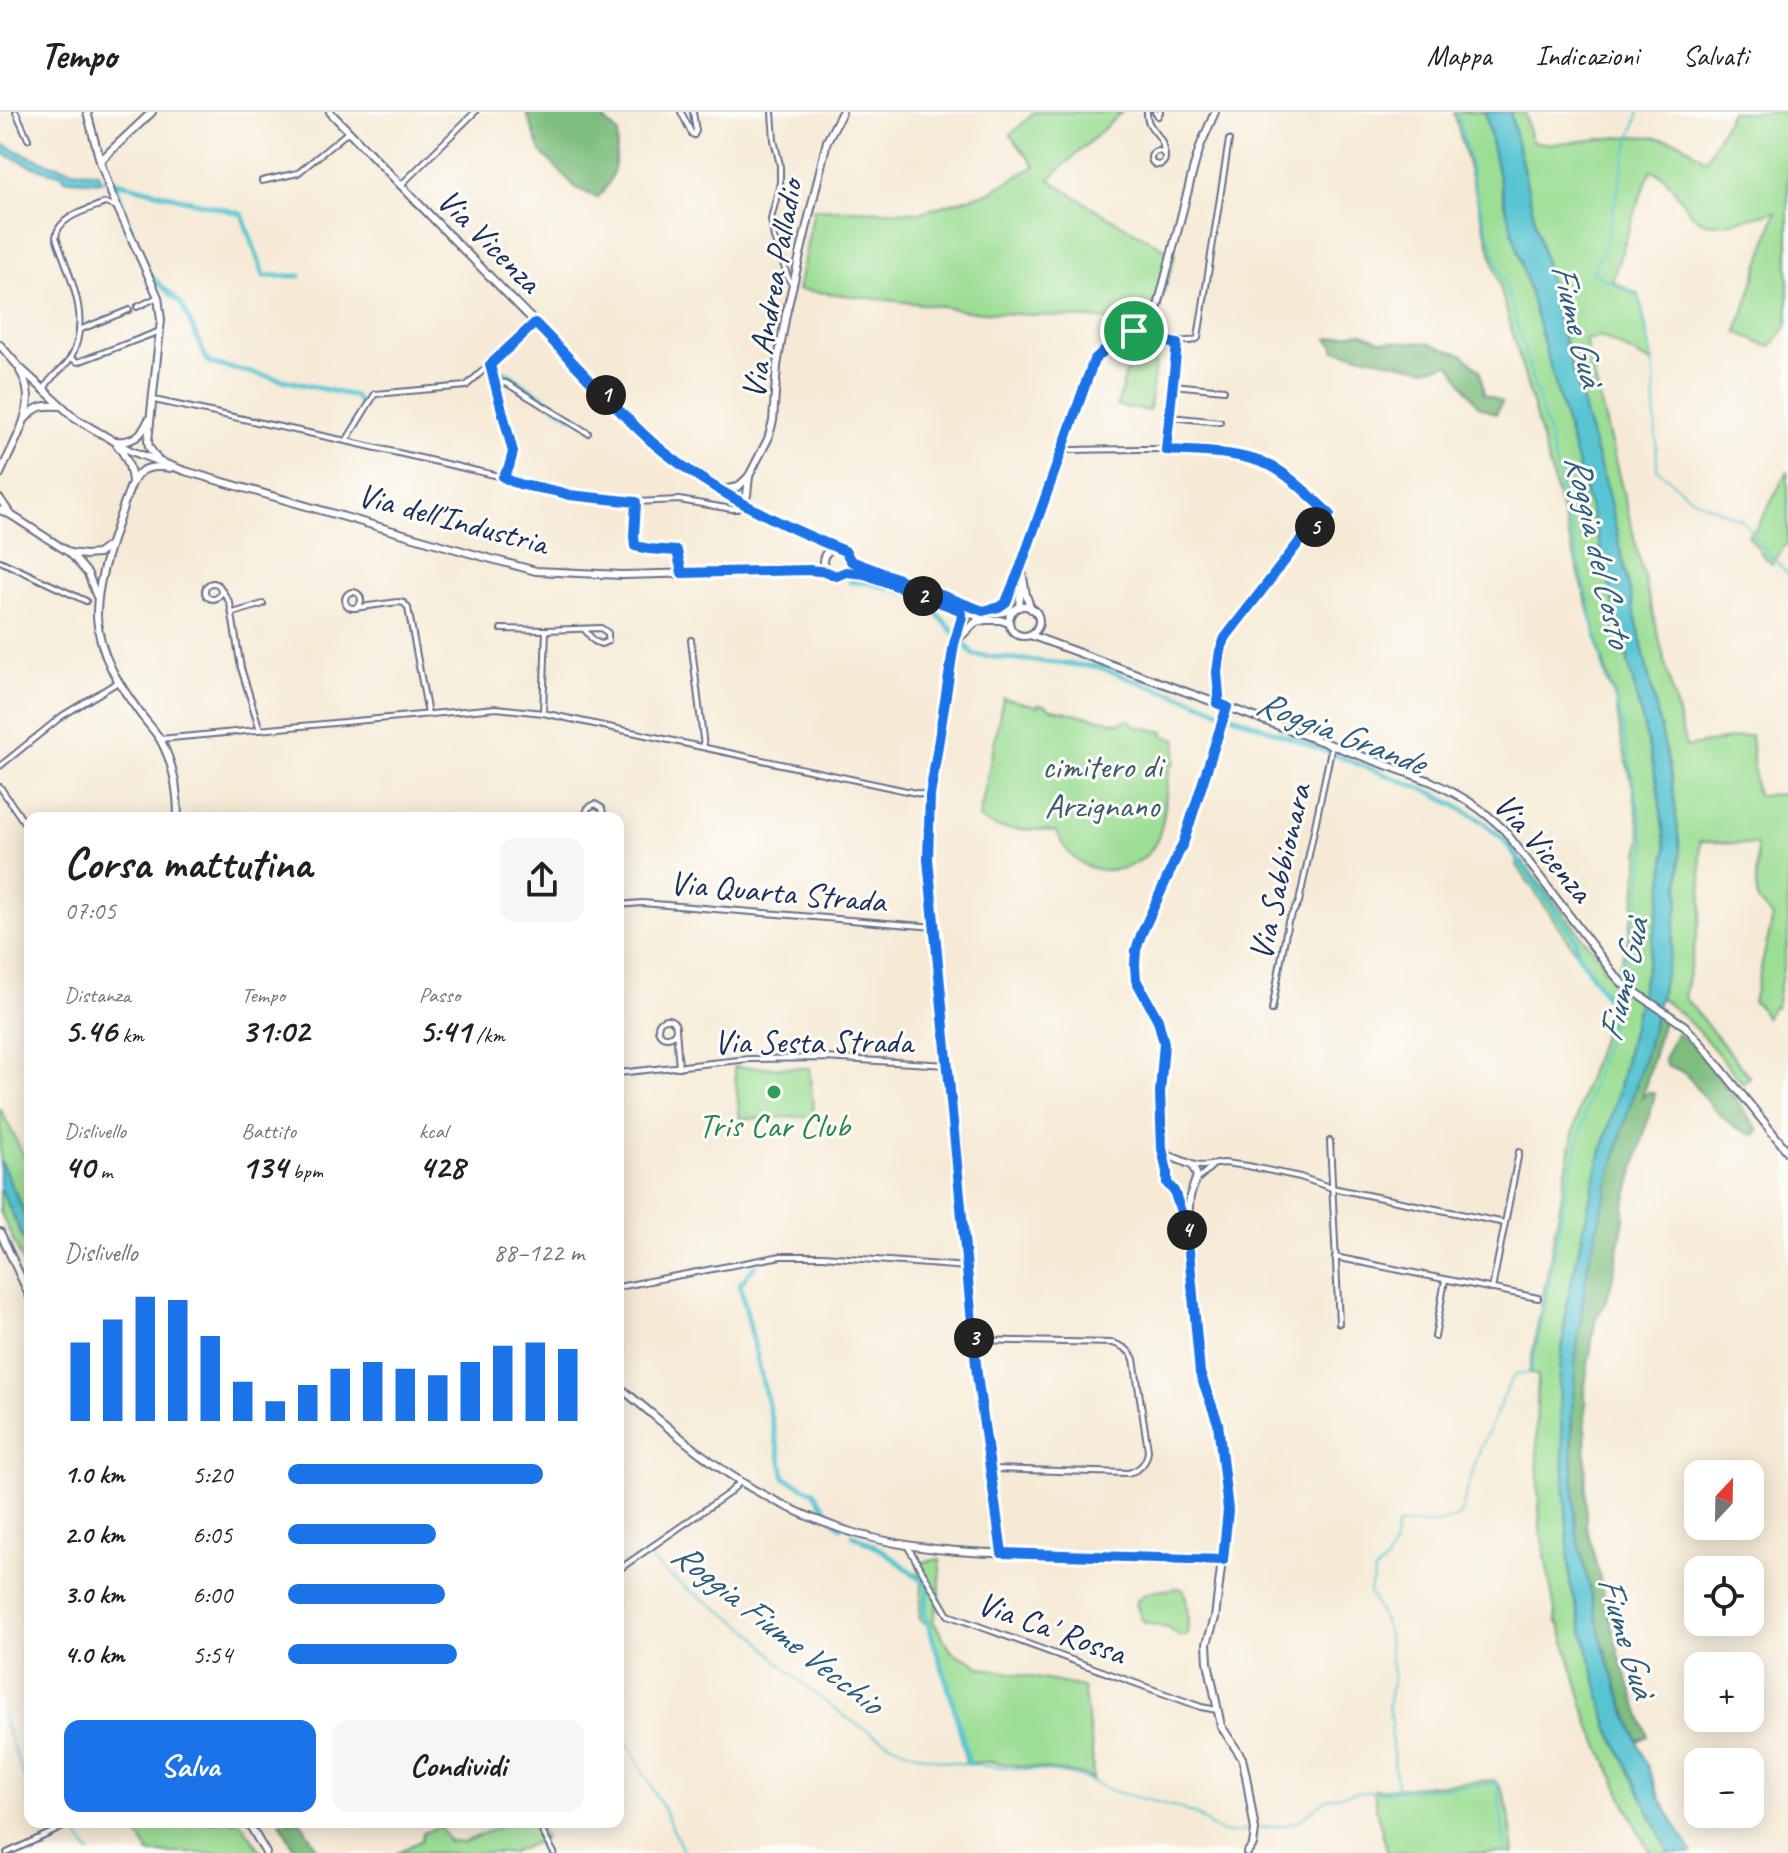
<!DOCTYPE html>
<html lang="it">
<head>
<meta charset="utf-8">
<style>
	:root { --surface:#fff; --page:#f6f6f6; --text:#202124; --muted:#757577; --line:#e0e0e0; --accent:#1a73e8 }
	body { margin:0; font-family:Caveat,sans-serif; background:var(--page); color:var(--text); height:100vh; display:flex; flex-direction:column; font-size:30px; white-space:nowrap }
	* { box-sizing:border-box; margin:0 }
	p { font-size:26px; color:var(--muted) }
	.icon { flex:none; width:44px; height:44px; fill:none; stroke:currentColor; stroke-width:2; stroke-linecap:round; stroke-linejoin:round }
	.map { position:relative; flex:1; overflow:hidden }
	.panel { position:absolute; left:24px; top:700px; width:600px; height:1016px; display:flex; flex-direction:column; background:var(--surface); border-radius:16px; box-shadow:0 4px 20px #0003 }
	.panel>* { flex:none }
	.needle { width:52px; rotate:22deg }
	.controls { position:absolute; left:1684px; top:1348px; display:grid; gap:16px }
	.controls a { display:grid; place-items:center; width:80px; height:80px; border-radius:16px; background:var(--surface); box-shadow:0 4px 20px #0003; font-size:40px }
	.pin { position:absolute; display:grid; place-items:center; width:68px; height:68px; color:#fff; margin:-34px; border:4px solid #fff; border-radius:50%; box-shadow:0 2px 8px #0007 }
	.km { position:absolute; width:40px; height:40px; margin:-20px; border-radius:50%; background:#222; color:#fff; font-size:22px; line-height:40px; text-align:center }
	.round { display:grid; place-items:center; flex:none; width:84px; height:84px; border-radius:16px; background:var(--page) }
	.headline { display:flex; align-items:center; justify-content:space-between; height:136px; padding:0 40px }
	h1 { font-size:44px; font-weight:800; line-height:60px }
	.stats { display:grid; grid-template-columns:repeat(3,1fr); gap:12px; height:136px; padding:8px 40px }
	.stats div { display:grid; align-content:center }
	.stats b { font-size:34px; font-weight:800 }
	.stats small { font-size:22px; font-weight:400 }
	.stats p { font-size:22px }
	.chart { height:224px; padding:16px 40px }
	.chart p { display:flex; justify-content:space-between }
	.chart svg { width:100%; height:144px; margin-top:8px; stroke:var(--accent); stroke-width:6 }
	.cta { display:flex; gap:16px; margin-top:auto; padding:16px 40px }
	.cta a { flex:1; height:92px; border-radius:16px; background:var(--accent); color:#fff; font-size:32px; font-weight:800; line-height:92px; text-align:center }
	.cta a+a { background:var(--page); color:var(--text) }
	ul { padding:0 40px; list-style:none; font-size:26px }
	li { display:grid; grid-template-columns:128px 96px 1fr; align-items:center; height:60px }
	li i { height:20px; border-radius:10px; background:var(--accent) }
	header { display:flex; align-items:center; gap:48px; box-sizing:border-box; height:112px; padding:0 40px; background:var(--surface); border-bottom:2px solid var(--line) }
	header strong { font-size:38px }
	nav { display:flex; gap:44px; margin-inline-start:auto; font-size:28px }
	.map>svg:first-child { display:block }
	.green { fill:#9cde94; stroke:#5c8679; stroke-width:2 }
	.forest { fill:#7dbd7e; stroke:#4c766e; stroke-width:2 }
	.water { fill:#58c4d2; stroke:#3a7a98; stroke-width:2 }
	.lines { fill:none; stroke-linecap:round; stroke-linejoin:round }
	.stream { stroke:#58c4d2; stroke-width:2 }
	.canal { stroke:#58c4d2; stroke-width:5 }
	.street-casing { stroke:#687088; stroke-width:8 }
	.secondary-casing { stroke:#687088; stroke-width:10 }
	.street { stroke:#fff; stroke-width:4 }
	.secondary { stroke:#fff; stroke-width:6 }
	.route-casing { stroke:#fff; stroke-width:16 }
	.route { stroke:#1a73e8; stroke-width:10 }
	.leisure-dot { fill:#2e9e5b; stroke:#fdfcf7; stroke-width:3 }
	.labels { text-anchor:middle; stroke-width:6; stroke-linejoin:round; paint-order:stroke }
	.street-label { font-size:34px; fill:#1b2f5e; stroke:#fdfcf7 }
	.park-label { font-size:34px; fill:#3b5b6c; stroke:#fdfcf7 }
	.leisure-label { font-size:34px; fill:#27864d; stroke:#fdfcf7 }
	.water-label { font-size:36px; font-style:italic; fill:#2d5c81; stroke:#fdfcf7 }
</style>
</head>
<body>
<header>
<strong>Tempo</strong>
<nav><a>Mappa</a><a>Indicazioni</a><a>Salvati</a></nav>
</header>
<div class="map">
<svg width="1788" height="1741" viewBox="0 0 1788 1741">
	<rect width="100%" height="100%" fill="#fdfcf7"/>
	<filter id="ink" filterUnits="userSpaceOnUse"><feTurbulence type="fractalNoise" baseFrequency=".0125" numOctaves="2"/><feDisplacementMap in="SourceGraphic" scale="16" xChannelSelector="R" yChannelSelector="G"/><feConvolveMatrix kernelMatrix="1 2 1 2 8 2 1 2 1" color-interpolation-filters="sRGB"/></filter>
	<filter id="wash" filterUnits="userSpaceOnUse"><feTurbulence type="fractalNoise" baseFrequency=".006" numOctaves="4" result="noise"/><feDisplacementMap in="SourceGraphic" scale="32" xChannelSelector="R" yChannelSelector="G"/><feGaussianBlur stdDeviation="1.8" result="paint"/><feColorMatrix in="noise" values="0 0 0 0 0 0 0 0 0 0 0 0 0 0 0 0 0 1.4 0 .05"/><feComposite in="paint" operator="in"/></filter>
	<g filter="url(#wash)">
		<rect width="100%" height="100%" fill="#f6ead6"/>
		<!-- green -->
		<g class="green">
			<polygon points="1035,0 1122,0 1049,67 1090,94 1175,143 1157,204 1151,210 966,199 939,194 798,178 814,97 921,100 990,80 1035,54 1010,23"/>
			<polygon points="1454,0 1485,0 1504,89 1599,429 1657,670 1666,738 1663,773 1650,840 1616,989 1596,1060 1566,1195 1559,1273 1570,1470 1608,1614 1669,1741 1651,1741 1639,1721 1589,1612 1560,1513 1557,1511 1540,1415 1536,1315 1538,1264 1529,1261 1572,1027 1583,981 1612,893 1516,752 1522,749 1603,851 1602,855 1614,869 1628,828 1635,786 1641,725 1632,670 1622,632 1615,585 1610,574 1506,197"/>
			<path d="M1510 0H1525L1531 29 1552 32 1630 24 1653 25 1680 30 1706 48 1731 0H1788V212L1771 235 1759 231 1737 220 1776 100C1756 103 1736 112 1715 112 1681 113 1680 66 1651 58L1638 90 1612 169 1639 183 1653 252 1600 224 1596 227H1585L1686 635 1751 623 1756 683 1788 682V828L1776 896 1773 895 1766 906 1759 894 1753 890 1773 805 1758 789 1756 771 1757 733 1700 729 1702 797 1684 885 1750 965 1743 972C1717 940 1693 909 1658 884L1670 843 1679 786 1680 738 1671 664 1609 386 1556 199Z"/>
			<polygon points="1137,230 1158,234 1149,299 1117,294 1131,241 1134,240"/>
			<polygon points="1788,359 1788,430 1772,452 1762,442 1748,423 1757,416"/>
			<path d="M1003 586 1038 594 1039 592 1048 594V596L1119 611 1129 608 1136 614 1164 620V624L1177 628 1174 653 1171 652 1169 661C1165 683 1166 710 1156 730 1141 759 1100 768 1074 746 1066 739 1061 730 1057 720 1027 714 1006 724 979 707Z"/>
			<polygon points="734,955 809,956 814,1004 740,1007"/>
			<polygon points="0,996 30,1056 30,1113 0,1048"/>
			<polygon points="0,1075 30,1141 30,1165 0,1099"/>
			<polygon points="940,1447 940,1485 933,1509 952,1540 973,1550 980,1555 1083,1575 1092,1635 1093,1668 1084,1663 992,1650 966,1651 957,1606 927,1512 919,1507 922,1472 918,1451"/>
			<path d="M1178 1476 1184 1478C1188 1494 1189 1509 1187 1524H1179L1167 1516 1144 1510 1141 1506 1136 1491C1143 1477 1164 1479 1178 1476Z"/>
			<path d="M1494 1668C1511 1684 1510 1718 1514 1741H1388L1377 1701 1374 1678Z"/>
			<polygon points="131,1710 240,1710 262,1741 149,1741"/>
			<polygon points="501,1710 536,1710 545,1726 512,1741 396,1741 422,1728 423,1721 440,1714 449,1730 452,1728 454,1730 458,1729 462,1731 499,1715"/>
		</g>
		<!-- forest -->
		<g class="forest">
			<path d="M526 0H600L603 7 618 21C616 46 617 67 597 86L575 75 541 40Z"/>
			<polygon points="1360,220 1382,229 1428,231 1463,243 1480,258 1484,282 1502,290 1496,302 1478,294 1450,252 1425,257 1334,238 1334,233 1327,227"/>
			<path d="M1655 899 1664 905 1642 986 1648 980 1655 982 1624 1095V1107C1619 1130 1612 1191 1596 1205L1585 1273 1586 1412 1620 1546 1648 1624 1638 1629C1611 1561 1587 1491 1576 1419 1574 1403 1574 1386 1573 1370 1569 1298 1574 1224 1588 1152 1604 1067 1635 984 1655 899Z"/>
			<path d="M1676 921 1700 939 1758 1018 1756 1023C1738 1021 1716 1001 1705 986 1692 971 1689 959 1667 954L1664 948Z"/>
			<polygon points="280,1710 301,1710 320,1741 296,1741"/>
		</g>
		<!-- water -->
		<g class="water">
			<polygon points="1485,0 1510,0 1556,199 1609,386 1671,663 1680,738 1679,786 1670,843 1646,940 1621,1023 1588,1152 1576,1243 1571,1319 1576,1418 1603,1534 1623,1592 1660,1686 1692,1741 1669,1741 1608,1614 1570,1470 1559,1273 1566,1195 1596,1060 1616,989 1650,840 1663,773 1666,738 1657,670 1599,429 1504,89"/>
			<path d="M0 31C30 45 65 61 98 60L101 70 68 68 63 66V63L36 56 0 40Z"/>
			<polygon points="0,1048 30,1113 30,1141 0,1075"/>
		</g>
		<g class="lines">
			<!-- stream -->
			<g class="stream">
				<polyline points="1458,0 1477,85 1511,192 1549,325 1587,483 1606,569 1613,582 1622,610 1646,734 1638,798 1621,865"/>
				<polyline points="1639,0 1625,44 1606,130 1592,160 1635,183 1641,188 1654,258 1657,357 1691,386 1742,408 1767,440 1788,462"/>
				<path d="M649 1445C678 1476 718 1493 751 1520 761 1529 770 1541 780 1551 823 1590 870 1629 927 1645 975 1658 1028 1653 1077 1664 1090 1667 1103 1676 1116 1680 1141 1687 1168 1691 1192 1701 1206 1707 1211 1719 1228 1721 1236 1723 1244 1718 1252 1716"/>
				<polyline points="0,1599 30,1682"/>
				<polyline points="618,1611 622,1621 663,1696 684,1741"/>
				<path d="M1398 1679 1391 1626 1392 1610 1388 1596 1393 1563 1387 1518 1384 1509 1369 1481 1375 1460 1386 1449 1394 1433 1397 1413C1417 1411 1443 1414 1460 1403L1477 1345 1511 1268 1516 1262 1531 1260 1566 1081 1591 977 1615 898 1607 887 1618 870"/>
				<polyline points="40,1710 42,1714 57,1710"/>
				<polyline points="73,1711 77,1723 90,1741"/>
				<polyline points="1258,1716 1285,1713 1299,1708 1327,1687 1340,1683 1360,1680 1382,1680 1497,1672 1506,1741"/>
			</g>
			<!-- canal -->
			<g class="canal">
				<polyline points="105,67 242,102 264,164 300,164"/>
				<polyline points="115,69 129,113 145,151"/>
				<path d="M151 163C160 175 173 182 182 193L208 250 213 252 354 284 360 291"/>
				<polyline points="501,257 571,304"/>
				<polyline points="850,470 869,471 894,477 924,487 974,543 1098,555 1153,575 1190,587 1433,681 1476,705 1504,728 1575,826 1578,842 1606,885"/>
				<polyline points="755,1154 740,1172 785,1366 814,1380 830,1403 841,1415"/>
				<polyline points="853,1423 885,1440 929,1473 924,1500 949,1577 969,1651"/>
			</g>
		</g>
	</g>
	<g filter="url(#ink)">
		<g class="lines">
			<!-- street casing -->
			<g class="street-casing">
				<g id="street">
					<polyline points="16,0 28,27"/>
					<polyline points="681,0 692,22 694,23 696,19 693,0"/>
					<polyline points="772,0 774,28 780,53 780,71 771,107 774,126 789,168 793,172"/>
					<path d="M1147 0C1146 14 1156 18 1162 30 1163 33 1164 39 1165 43"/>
					<polyline points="1155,0 1158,4 1160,0"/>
					<circle cx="1158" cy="46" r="7"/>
					<polyline points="262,69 298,61 348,20"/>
					<polyline points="400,74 475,0"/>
					<polyline points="137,195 158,185"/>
					<polyline points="79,218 129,198"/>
					<path d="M1134 219 1144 225 1177 232C1184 226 1192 232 1198 226L1229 28"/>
					<polyline points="70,246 78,250 160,219"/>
					<polyline points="490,253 513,340 509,355 503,365"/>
					<polyline points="495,270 506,271 588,321"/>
					<polyline points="1173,273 1224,278"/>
					<path d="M46 278 45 276C50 264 63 258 70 247 93 207 69 164 56 125 58 104 88 98 105 91L115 94"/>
					<polyline points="154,288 346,329 375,282 466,274 535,211"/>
					<polyline points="1170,305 1220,310"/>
					<polyline points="346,329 503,365 516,372 560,380 569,383 636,390 679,388 732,397 737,397 744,391"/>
					<path d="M1061 338C1119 338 1220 330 1272 355 1292 364 1313 387 1330 402L1300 429 1233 514C1223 529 1215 546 1217 565 1218 574 1219 582 1217 591"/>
					<polyline points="1166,338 1177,233"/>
					<polyline points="636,390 634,424 635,434 649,437 677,439 680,443 682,461"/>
					<polyline points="0,449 86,489"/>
					<circle cx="213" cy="479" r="8"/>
					<polyline points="220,475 230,491 241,556 260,618"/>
					<circle cx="353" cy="488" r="8"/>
					<polyline points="354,496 398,490 404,491 408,496 428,602"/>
					<polyline points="233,501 263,492"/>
					<polyline points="501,517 546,518"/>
					<polyline points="691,528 704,635"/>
					<polyline points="543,601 546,518 601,516 608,521 608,529 601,532 594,529 584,517"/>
					<polyline points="160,627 496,596 543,601 930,684"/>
					<polyline points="0,654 62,604 118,570"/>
					<polyline points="0,675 30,719"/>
					<polyline points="587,706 586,701 588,696 595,692 602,696 603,702 602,706"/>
					<polyline points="618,793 642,791 935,815"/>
					<polyline points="1272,898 1288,809 1299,790 1332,633"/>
					<circle cx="667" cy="916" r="9"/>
					<polyline points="676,917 679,955"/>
					<polyline points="618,961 749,947 824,946 948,953"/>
					<polyline points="1330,1029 1339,1211"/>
					<polyline points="1192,1053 1203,1054 1224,1051 1248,1054 1300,1065 1332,1076 1505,1111"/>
					<polyline points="1198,1067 1212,1054"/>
					<polyline points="1335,1145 1538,1186"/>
					<polyline points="618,1175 781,1144 823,1144 967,1155"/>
					<polyline points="1492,1177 1519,1040"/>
					<polyline points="1435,1225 1445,1168"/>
					<path d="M974 1228 1113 1231C1122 1234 1129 1237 1134 1247L1148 1338C1147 1351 1140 1358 1128 1361L991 1357"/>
					<polyline points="908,1435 948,1503 1201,1595 1217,1598"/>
					<polyline points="618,1458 729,1381 741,1369"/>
					<polyline points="537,1710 554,1741"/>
					<polyline points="7,1741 74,1710"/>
				</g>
			</g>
			<!-- secondary casing -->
			<g class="secondary-casing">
				<g id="secondary">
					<polyline points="87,0 100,49 112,83 158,185 161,208 148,329 149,335 157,347"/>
					<path d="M330 0 447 121 653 330C709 373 771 411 838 436"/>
					<polyline points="100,49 152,0"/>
					<polyline points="0,233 19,255 76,307 131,339 185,359 473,442 536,459 622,463 810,458 827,460"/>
					<path d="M26 306C37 293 44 293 61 294"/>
					<path d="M116 329C132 331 142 323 148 309"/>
					<path d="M117 333C127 345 130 354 132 369"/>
					<path d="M170 356C137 351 134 365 124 392 113 426 96 469 97 505 99 544 120 574 142 604 148 612 156 620 161 629 174 653 178 679 178 706"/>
					<path d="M0 362C10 338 33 303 27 277 26 271 23 264 20 259"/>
					<polyline points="722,378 738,375 749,364 768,327 773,309 777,254 786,202 827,29 842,0"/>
					<polyline points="0,387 11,403 70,441 85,443 98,442 110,433"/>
					<polyline points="744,391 747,383 749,364"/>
					<polyline points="0,398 11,403"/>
					<circle cx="837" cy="450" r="14"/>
					<polyline points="70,441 88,462 97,485"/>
					<polyline points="851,449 983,499 997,501 1014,498"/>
					<polyline points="1021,454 1026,483 1031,497"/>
					<polyline points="846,460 865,462 987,508 1000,508 1009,511"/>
					<circle cx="1024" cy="509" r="15"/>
					<polyline points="1019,495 1021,474"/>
					<path d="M960 498C964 510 958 520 954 532L930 684 928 747 977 1263 1002 1441"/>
					<path d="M983 499 999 495 1006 490 1021 454 1094 248C1099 244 1103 238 1108 234 1126 220 1146 214 1158 194L1195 51 1201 32 1215 0"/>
					<path d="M1030 523 1430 669C1460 683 1481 695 1505 719L1613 861 1622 871 1685 914 1702 933 1788 1040"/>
					<polyline points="959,526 976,510 985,508"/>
					<polyline points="1162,1036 1170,1044 1192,1053 1197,1064 1190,1084 1187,1117 1198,1238 1201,1267 1218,1311 1228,1398 1215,1506 1207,1531 1208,1550 1221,1614 1242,1646 1246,1664 1255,1718 1253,1733 1247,1741"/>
					<polyline points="1186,1113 1174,1079 1167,1071 1167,1060 1162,1036 1160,981 1163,923 1158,908 1139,876 1135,860 1135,845 1141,823 1184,729 1227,595"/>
					<polyline points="0,1120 30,1185"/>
					<path d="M618 1274C662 1309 704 1349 753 1377 792 1399 834 1417 877 1427 935 1441 994 1441 1053 1443 1109 1444 1166 1446 1223 1448"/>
					<polyline points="248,1710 266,1741"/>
				</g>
			</g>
			<!-- street -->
			<use href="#street" class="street"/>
			<!-- secondary -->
			<use href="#secondary" class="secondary"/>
		</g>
	</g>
	<g class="lines" filter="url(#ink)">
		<!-- route casing -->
		<g class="route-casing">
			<path id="route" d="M535 211C573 249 612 294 652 330 706 376 780 413 845 439L851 449 983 499 999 495 1006 490 1021 454 1094 248 1110 233 1134 219 1144 225 1177 232 1166 338C1200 340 1239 339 1271 354 1291 364 1313 387 1330 402L1300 429 1225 526 1220 539 1217 560 1219 584 1217 591 1227 595 1184 729 1141 823 1136 838 1135 853 1136 868 1158 908 1164 931 1160 981 1162 1036 1167 1060V1071L1174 1079 1187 1117 1200 1261 1218 1311 1228 1398 1223 1448 1002 1441 977 1263 928 747 930 684 954 532 962 505 960 498 865 462 846 460 836 464 827 460 810 458 682 461 677 439 649 437 635 434 634 424 636 390 569 383C546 374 525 378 503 365L509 355 513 340 490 253Z"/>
		</g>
		<!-- route -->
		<use href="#route" class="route"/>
	</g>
	<!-- markers -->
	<circle class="leisure-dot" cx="774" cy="980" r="8"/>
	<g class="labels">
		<!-- street labels -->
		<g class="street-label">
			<text transform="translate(490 128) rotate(45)" y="12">Via Vicenza</text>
			<text transform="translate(771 177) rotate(-80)" y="12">Via Andrea Palladio</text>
			<text transform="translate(453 406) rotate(15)" y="12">Via dell'Industria</text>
			<text transform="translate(1544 735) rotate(49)" y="12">Via Vicenza</text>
			<text transform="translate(1279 760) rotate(-77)" y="12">Via Sabbionara</text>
			<text transform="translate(778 779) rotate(5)" y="12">Via Quarta Strada</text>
			<text x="813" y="941">Via Sesta Strada</text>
			<text transform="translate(1052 1515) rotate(20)" y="12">Via Ca' Rossa</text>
		</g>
		<!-- park labels -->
		<g class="park-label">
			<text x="1102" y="666">cimitero di<tspan x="1102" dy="39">Arzignano</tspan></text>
		</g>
		<!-- leisure labels -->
		<g class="leisure-label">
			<text x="774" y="1025">Tris Car Club</text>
		</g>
		<!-- water labels -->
		<g class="water-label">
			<text transform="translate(1579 212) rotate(76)" y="13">Fiume Guà</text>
			<text transform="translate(1600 438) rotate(77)" y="13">Roggia del Costo</text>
			<text transform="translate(1341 619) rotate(21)" y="13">Roggia Grande</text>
			<text transform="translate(1622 868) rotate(-77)" y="13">Fiume Guà</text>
			<text transform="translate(778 1515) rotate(38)" y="13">Roggia Fiume Vecchio</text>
			<text transform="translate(1628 1524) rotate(73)" y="13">Fiume Guà</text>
		</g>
	</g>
</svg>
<div class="controls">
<a><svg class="needle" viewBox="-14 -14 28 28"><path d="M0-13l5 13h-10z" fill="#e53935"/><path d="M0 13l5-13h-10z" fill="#757577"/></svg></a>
<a><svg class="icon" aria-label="locate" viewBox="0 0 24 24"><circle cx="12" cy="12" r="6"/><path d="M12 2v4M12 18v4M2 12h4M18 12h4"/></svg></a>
<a>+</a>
<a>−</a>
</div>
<div class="pin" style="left:1134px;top:219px;background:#1e9e55"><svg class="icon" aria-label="arrive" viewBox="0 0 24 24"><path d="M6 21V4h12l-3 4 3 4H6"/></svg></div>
<b class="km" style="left:606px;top:283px">1</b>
<b class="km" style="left:923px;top:484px">2</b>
<b class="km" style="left:974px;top:1226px">3</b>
<b class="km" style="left:1187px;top:1118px">4</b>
<b class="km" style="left:1315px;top:415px">5</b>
<section class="panel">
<div class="headline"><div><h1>Corsa mattutina</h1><p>07:05</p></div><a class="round"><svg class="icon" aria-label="share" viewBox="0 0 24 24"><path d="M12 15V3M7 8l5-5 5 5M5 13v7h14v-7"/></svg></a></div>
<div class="stats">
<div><p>Distanza</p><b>5.46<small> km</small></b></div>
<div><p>Tempo</p><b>31:02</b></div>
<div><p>Passo</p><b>5:41<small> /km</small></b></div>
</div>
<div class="stats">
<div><p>Dislivello</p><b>40<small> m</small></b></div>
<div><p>Battito</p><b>134<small> bpm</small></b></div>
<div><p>kcal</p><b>428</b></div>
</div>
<div class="chart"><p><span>Dislivello</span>88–122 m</p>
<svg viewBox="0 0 160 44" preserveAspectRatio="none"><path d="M5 44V20M15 44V13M25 44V6M35 44V7M45 44V18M55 44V32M65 44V38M75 44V33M85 44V28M95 44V26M105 44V28M115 44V30M125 44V26M135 44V21M145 44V20M155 44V22"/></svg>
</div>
<ul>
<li><b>1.0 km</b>5:20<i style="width:86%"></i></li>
<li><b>2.0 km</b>6:05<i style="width:50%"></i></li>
<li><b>3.0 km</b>6:00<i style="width:53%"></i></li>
<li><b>4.0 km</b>5:54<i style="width:57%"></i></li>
</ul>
<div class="cta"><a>Salva</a><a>Condividi</a></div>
</section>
</div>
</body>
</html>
